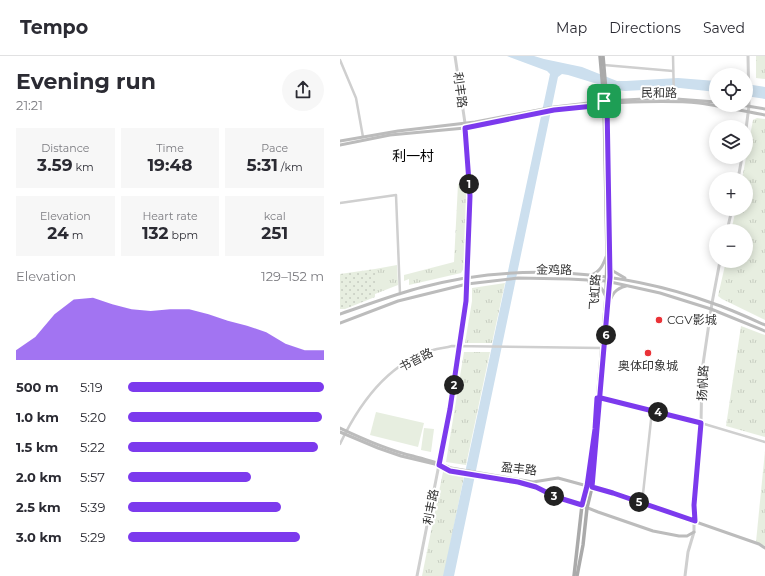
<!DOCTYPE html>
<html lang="en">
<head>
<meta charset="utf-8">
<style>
	:root { --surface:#fff; --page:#f7f7f7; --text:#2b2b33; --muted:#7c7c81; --line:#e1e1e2; --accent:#7c3aed }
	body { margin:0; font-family:Montserrat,"Noto Sans SC",sans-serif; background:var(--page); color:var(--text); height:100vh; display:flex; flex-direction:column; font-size:15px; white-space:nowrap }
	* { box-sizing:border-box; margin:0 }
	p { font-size:13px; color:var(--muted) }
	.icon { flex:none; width:22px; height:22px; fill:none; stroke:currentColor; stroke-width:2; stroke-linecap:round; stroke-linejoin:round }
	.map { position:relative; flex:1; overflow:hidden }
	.panel { display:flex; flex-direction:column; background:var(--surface); width:340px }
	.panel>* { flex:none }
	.controls { position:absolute; left:369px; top:12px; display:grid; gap:8px }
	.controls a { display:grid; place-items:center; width:44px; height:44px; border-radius:50%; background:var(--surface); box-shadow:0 2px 10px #0003; font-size:20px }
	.pin { position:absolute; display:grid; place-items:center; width:34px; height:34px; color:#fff; margin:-17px; border-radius:8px; box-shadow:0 2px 6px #0006 }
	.km { position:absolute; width:20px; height:20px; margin:-10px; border-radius:50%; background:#222; color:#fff; font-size:11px; line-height:20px; text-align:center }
	.round { display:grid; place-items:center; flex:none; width:42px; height:42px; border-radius:21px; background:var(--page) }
	.overview { display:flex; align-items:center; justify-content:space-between; height:68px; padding:0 16px }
	h1 { font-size:22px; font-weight:700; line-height:30px }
	.stats { display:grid; grid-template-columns:repeat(3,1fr); gap:6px; height:68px; padding:4px 16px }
	.stats div { display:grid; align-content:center; border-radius:0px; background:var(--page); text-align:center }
	.stats b { font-size:17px; font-weight:700 }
	.stats small { font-size:11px; font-weight:400 }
	.stats p { font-size:11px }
	.chart { height:112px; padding:8px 16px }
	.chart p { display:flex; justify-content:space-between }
	.chart svg { width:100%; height:72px; margin-top:4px; fill:var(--accent); opacity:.7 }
	ul { padding:0 16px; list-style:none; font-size:13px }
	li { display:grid; grid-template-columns:64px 48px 1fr; align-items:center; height:30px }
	li i { height:10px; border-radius:5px; background:var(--accent) }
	header { display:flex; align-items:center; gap:24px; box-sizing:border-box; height:56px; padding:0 20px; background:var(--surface); border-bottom:1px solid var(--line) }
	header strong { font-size:19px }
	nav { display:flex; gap:22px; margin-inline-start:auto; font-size:14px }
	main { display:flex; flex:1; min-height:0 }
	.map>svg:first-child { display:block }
	.grass { fill:url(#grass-tufts) }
	.park { fill:url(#park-dots) }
	.garden { fill:#e7eee0 }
	.water { fill:#ccdfee }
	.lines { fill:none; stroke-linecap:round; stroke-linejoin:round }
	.minor { stroke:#cfcfcf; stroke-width:2.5 }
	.tertiary { stroke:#cfcfcf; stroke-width:3 }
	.secondary { stroke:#bcbcbc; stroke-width:3 }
	.primary { stroke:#aaa; stroke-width:3.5 }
	.route-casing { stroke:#fff; stroke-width:8 }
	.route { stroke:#7c3aed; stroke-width:5 }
	.poi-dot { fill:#ea3237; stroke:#fff; stroke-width:1.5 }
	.labels { text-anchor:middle; stroke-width:4; stroke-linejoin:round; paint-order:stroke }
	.street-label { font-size:12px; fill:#323232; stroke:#fff }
	.poi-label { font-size:12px; fill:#323232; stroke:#fff; text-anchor:start }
	.quarter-label { font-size:14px; fill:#000; stroke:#fff }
</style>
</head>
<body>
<header>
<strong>Tempo</strong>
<nav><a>Map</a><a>Directions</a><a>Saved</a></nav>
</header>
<main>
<section class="panel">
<div class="overview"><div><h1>Evening run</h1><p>21:21</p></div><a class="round"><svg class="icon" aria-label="share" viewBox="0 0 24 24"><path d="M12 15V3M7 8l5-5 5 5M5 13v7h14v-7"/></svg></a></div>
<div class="stats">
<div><p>Distance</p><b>3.59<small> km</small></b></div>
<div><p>Time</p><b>19:48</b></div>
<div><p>Pace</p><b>5:31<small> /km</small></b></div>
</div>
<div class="stats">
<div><p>Elevation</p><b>24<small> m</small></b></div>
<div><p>Heart rate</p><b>132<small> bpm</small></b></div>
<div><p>kcal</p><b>251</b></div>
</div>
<div class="chart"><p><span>Elevation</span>129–152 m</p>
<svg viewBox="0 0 160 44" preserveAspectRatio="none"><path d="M0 44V38L10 30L20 16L30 7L40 6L50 10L60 13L70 14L80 13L90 13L100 16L110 20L120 23L130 27L140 34L150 38L160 38V44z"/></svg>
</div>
<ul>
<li><b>500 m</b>5:19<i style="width:100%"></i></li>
<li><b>1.0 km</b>5:20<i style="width:99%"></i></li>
<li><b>1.5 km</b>5:22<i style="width:97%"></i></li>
<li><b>2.0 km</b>5:57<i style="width:63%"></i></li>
<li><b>2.5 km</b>5:39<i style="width:78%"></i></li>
<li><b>3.0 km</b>5:29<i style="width:88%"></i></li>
</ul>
</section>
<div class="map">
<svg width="425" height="520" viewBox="0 0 425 520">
	<defs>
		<pattern id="grass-tufts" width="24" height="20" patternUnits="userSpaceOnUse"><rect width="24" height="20" fill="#e7eee0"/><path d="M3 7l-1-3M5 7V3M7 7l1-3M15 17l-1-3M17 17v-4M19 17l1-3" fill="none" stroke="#c7cdc1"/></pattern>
		<pattern id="park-dots" width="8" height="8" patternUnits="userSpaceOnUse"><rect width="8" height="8" fill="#e7eee0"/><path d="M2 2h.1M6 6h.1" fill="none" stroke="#c7cdc1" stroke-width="1.8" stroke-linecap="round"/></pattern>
	</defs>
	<rect width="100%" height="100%" fill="#fff"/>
	<!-- grass -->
	<g class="grass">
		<polygon points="416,0 425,0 425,23 416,22"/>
		<polygon points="417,62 425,63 425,264 382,243 378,240 386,205 406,205 406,175 391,175 396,153 406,153 406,123 402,123 413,64"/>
		<polygon points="126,127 127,160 124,212 121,217 69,229 69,223 64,225 64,219 114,206 118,128"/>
		<polygon points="57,209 58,229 35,238 35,213"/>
		<polygon points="165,227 152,287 125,287 132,245 132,232"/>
		<polygon points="401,270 425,279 425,381 386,370"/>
		<polygon points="124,296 150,296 126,409 106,406"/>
		<polygon points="425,395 425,490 416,486"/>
		<polygon points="103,416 124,420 104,520 82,520"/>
	</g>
	<!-- park -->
	<polygon class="park" points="35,213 35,241 5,253 0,253 0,218"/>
	<!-- garden -->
	<g class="garden">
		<polygon points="36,356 84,367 78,391 30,379"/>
		<polygon points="84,372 94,373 91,396 81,394"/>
	</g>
	<!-- water -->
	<g class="water">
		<polygon points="167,0 194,0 204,3 242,11 277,25 286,25 338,22 376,25 376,36 340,32 285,35 277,34 228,19 222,18 218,21 114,520 103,520 210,18 207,15"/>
		<polygon points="406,28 425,31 425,43 406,40"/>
	</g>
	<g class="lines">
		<!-- minor -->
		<g class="minor">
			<polyline points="333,0 334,43"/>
			<polyline points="0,4 16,42 23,81"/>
			<polyline points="264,9 333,15"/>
			<polyline points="0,147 56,139 60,238"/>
			<polyline points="259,342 361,367 425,386"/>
			<path d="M0 388C19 348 48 307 93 294 99 292 106 292 112 290L261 292"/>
			<polyline points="302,447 312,355"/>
		</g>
		<!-- tertiary -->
		<g class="tertiary">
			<polyline points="406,73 409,50 408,0"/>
			<polyline points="398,123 402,101"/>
			<polyline points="387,175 392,153"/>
			<polyline points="77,520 110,353 126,245 130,140 125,67 115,0"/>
			<polyline points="345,520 348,496 354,476 354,449 361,367 362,315 372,247 380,205"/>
		</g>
		<!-- secondary -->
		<g class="secondary">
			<polyline points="401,49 425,53"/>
			<polyline points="0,85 58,75 135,66 214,51 266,45 323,42 376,46"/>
			<path d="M0 89 50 79 125 72 213 54 263 49 267 47C297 46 328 44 359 47 381 50 403 55 425 59"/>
			<polyline points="270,209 273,215 285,222"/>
			<path d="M251 219C260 216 263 209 266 201"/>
			<path d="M249 226C258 228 262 231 265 239"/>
			<path d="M269 248C272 238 275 233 286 230"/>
			<path d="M0 258C27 249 55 238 83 231 177 206 281 214 372 247 390 253 407 261 425 269"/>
			<polyline points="0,267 58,245 127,228 178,222 229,223 266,225 320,237 371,253 425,275"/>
			<path d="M0 372C23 383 48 394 73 400 86 404 98 406 111 412L193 426 218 422 273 437 419 488 425 492"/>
			<polyline points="0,376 38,392 61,400 99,409 110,415 178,426 196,431 217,441 233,446 258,456 313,475 339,480 347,480 354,476"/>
		</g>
		<!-- primary -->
		<g class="primary">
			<polyline points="234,520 242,449 247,430 255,373 266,241 267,199 264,45 260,0"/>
			<polyline points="237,520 243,489 247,452 252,431 255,412 270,221 267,47 263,0"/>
		</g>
	</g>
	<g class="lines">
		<!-- route casing -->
		<g class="route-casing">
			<polyline id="route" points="264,45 264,49 214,54 125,72 130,140 126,245 110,353 99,409 110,415 178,426 196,431 216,441 242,449 247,430 255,373 257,342 261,342 361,367 354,449 355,465 273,437 252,431 270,221 267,47 266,45 264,45"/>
		</g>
		<!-- route -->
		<use href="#route" class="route"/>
	</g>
	<!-- markers -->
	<g class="poi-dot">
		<circle cx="319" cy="264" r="4"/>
		<circle cx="308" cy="297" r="4"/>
	</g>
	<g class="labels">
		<!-- street labels -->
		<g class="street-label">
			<text transform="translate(120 34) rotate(82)" y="4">利丰路</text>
			<text transform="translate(319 37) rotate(1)" y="4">民和路</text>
			<text transform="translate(214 214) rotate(1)" y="4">金鸡路</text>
			<text transform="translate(255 236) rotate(-87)" y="4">飞虹路</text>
			<text transform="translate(76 304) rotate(-27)" y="4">书音路</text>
			<text transform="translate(363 327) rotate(-87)" y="4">扬帆路</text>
			<text transform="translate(179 413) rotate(6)" y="4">盈丰路</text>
			<text transform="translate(91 451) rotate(-79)" y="4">利丰路</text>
		</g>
		<!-- poi labels -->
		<g class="poi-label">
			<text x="327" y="268">CGV影城</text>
			<text x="308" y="314" text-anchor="middle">奥体印象城</text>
		</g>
		<!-- quarter labels -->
		<g class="quarter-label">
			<text x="73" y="105">利一村</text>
		</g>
	</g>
</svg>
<div class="controls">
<a><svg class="icon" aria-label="locate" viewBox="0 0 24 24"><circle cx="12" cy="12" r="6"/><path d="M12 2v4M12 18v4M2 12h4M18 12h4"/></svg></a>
<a><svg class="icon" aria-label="layers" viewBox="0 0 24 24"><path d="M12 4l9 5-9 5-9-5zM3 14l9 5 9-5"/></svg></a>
<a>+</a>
<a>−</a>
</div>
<div class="pin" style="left:264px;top:45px;background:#1e9e55"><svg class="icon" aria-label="arrive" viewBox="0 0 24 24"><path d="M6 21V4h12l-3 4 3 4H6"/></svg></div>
<b class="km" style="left:129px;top:128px">1</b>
<b class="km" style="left:114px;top:329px">2</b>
<b class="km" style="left:214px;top:440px">3</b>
<b class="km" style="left:318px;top:356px">4</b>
<b class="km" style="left:299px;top:446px">5</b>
<b class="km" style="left:266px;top:279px">6</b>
</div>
</main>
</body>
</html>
